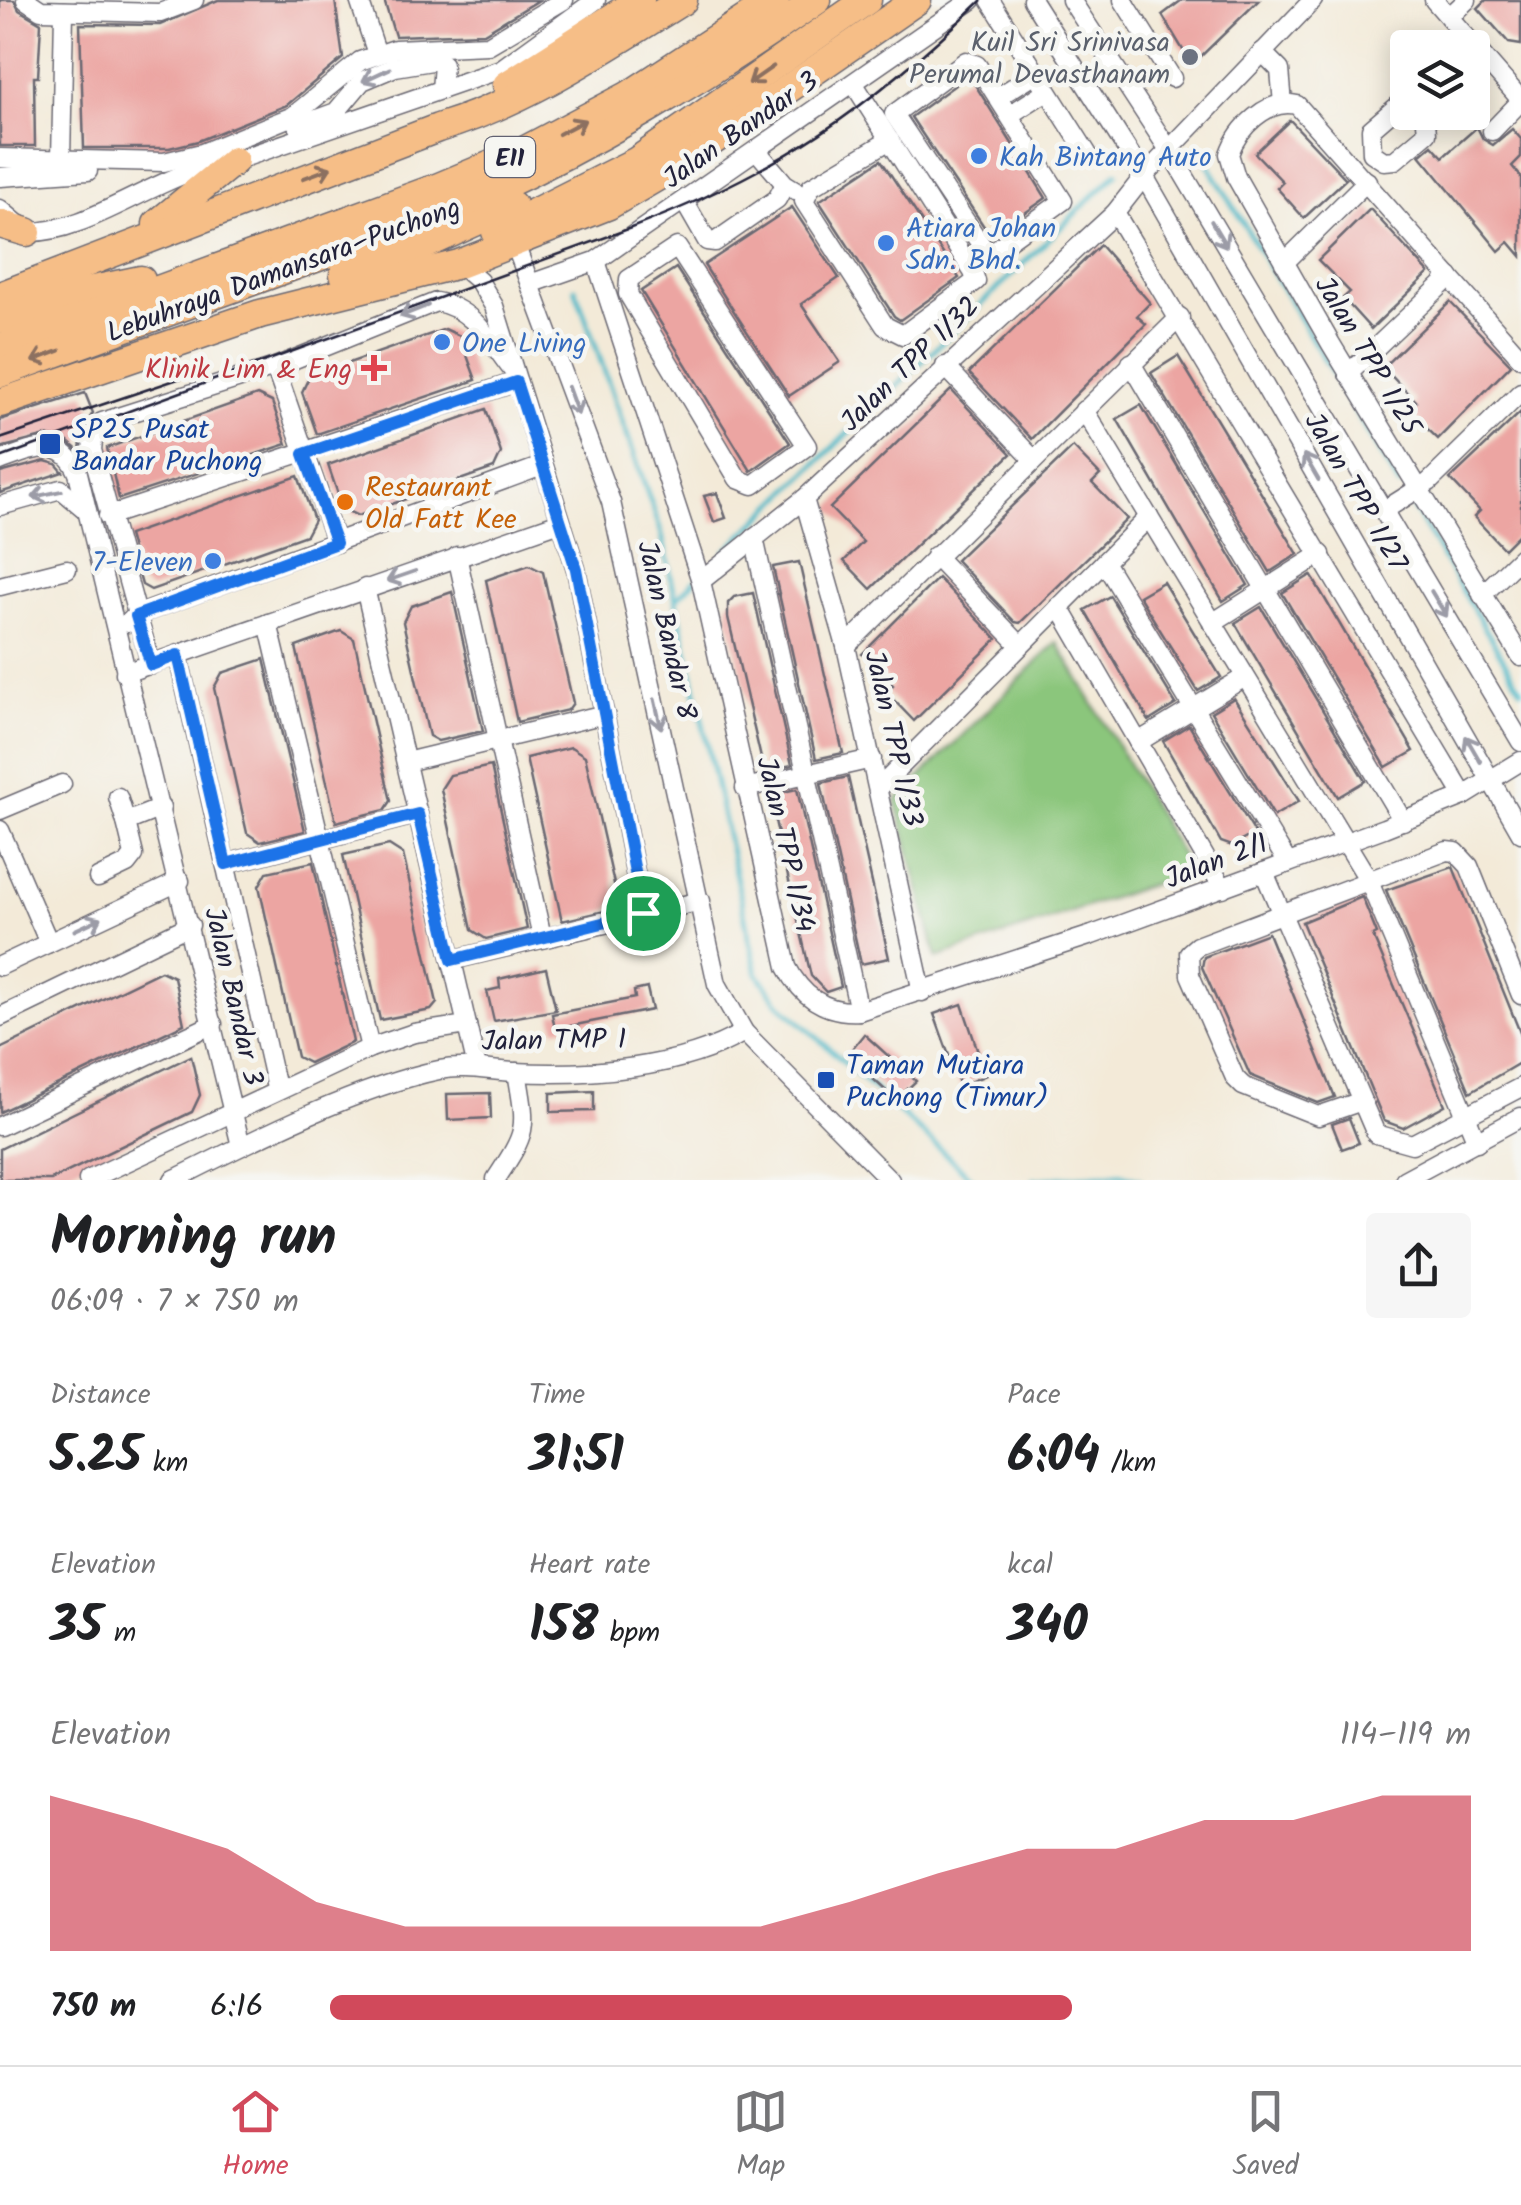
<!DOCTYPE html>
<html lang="en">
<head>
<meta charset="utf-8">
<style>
	:root { --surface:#fff; --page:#f6f6f6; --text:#202124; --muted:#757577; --line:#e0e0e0; --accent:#d1495b }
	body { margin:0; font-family:Kalam,sans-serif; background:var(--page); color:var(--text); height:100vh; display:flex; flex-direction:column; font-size:38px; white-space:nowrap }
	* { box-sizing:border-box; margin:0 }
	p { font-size:32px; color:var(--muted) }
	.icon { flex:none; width:55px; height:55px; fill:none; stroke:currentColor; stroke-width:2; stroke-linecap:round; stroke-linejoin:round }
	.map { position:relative; height:1180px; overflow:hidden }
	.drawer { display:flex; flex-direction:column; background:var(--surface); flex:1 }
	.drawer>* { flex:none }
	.controls { position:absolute; left:1390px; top:30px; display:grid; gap:20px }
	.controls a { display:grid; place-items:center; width:100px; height:100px; border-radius:10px; background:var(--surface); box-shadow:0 5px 25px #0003; font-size:50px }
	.pin { position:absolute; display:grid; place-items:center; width:85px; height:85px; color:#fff; margin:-42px; border:5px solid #fff; border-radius:50%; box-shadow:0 2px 10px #0007 }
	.round { display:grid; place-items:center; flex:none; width:105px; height:105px; border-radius:10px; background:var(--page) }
	.head { display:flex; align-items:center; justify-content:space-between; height:170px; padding:0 50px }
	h1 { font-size:55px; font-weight:700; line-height:75px }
	.figures { display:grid; grid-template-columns:repeat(3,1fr); gap:15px; height:170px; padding:10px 50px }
	.figures div { display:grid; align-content:center }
	.figures b { font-size:50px; font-weight:700 }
	.figures small { font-size:28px; font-weight:400 }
	.figures p { font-size:28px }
	.chart { height:280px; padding:20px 50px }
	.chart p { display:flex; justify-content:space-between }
	.chart svg { width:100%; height:180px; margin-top:10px; fill:var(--accent); opacity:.7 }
	ul { padding:0 50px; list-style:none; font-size:32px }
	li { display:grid; grid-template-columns:160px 120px 1fr; align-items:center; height:75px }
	li i { height:25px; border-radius:12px; background:var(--accent) }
	.menu { display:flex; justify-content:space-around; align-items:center; height:140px; border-top:2px solid var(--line); background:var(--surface); font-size:28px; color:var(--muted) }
	.menu a { display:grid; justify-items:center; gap:5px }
	.menu .on { color:var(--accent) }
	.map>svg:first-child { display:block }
	.green { fill:#8bc67b; stroke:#56745b; stroke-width:2.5 }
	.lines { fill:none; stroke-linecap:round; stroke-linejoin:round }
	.stream { stroke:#4ebac9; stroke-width:5 }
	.building { fill:#eca5a2 }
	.minor-casing { stroke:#6b6872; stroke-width:21 }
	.highway-casing { stroke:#6b6872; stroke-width:31 }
	.minor { stroke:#fff; stroke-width:18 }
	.highway { stroke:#f6be87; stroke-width:28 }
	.tram { stroke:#22223b; stroke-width:2.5 }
	.oneway { stroke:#9c9ca7 }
	.oneway2 { stroke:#8c7061 }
	.route-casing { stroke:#fff; stroke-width:20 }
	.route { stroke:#1a73e8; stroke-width:12 }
	.worship-dot { fill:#6b7280; stroke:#f6f6f2; stroke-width:4 }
	.shop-dot { fill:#3f7fe0; stroke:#f6f6f2; stroke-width:4 }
	.health-dot { fill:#e0444e; stroke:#f6f6f2; stroke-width:4 }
	.transit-dot { fill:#1a4fb4; stroke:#f6f6f2; stroke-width:4 }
	.food-dot { fill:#e8710a; stroke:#f6f6f2; stroke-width:4 }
	.labels { text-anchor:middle; stroke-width:9; stroke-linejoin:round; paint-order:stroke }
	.shield { fill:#f6f6f2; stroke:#626272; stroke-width:2.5 }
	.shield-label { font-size:25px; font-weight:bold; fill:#22223b }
	.worship-label { font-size:28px; fill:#5b616d; stroke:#f6f6f2; text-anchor:end }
	.street-label { font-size:28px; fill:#22223b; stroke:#f6f6f2 }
	.shop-label { font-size:28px; fill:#366cbe; stroke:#f6f6f2; text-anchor:start }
	.health-label { font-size:28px; fill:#be3a42; stroke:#f6f6f2; text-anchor:end }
	.transit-label { font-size:28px; fill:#164399; stroke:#f6f6f2; text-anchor:start }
	.food-label { font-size:28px; fill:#c56008; stroke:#f6f6f2; text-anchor:start }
</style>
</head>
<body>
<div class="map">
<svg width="1521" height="1180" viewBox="0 0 1521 1180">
	<rect width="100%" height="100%" fill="#f6f6f2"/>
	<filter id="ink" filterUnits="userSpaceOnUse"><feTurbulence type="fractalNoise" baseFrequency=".01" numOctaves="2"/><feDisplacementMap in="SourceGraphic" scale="20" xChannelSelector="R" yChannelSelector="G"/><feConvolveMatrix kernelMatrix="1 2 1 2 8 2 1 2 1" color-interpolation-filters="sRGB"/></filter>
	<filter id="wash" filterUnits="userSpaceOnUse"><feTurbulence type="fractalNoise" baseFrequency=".0048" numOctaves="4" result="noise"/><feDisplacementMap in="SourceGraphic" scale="40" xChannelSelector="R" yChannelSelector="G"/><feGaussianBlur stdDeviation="2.25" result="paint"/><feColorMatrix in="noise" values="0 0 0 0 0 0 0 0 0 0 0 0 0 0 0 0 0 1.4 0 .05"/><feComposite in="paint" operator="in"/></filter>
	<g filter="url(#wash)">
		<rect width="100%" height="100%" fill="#f3ead8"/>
		<!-- green -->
		<polygon class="green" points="1057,642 1191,871 937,958 896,801"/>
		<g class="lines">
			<!-- stream -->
			<g class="stream">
				<polyline points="1208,164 1399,485"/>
				<polyline points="575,288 661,531 757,973 779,1003 974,1180"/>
				<polyline points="1414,509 1521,689"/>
				<polyline points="725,552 1117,173"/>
				<polyline points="676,599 695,580"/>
				<polyline points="1034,1180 1121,1174 1140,1180"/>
			</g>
		</g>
		<g id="blocks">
			<!-- building -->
			<g class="building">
				<polygon points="0,0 14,0 19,10 41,23 38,77 34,77 35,146 0,146"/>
				<polygon points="218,0 335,0 343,58 287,105 198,141 169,148 84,148 80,24 160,25"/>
				<polygon points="384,0 539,0 484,33 395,36"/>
				<polygon points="1182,0 1259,0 1192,65 1162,15"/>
				<polygon points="1486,0 1521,0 1521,45 1509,43 1478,8"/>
				<polygon points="969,75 1046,198 991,237 911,117"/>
				<polygon points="1290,120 1346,179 1304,218 1277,188 1283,182 1255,153"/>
				<polygon points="1477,127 1483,139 1493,145 1512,129 1521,139 1521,157 1512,166 1521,177 1521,256 1509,242 1499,251 1420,155 1432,145 1443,157"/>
				<polygon points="881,160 959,278 900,320 894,316 819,201"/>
				<polygon points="792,207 839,278 801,304 840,362 789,396 704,265"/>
				<polygon points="1370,209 1429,273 1371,329 1343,298 1350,292 1318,260"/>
				<polygon points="1100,245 1150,303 1137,316 1146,324 1032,439 969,373"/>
				<polygon points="676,268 790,443 751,471 641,291"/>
				<polygon points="1450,302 1511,365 1438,439 1408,410 1416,402 1383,367"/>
				<polygon points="445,329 460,336 476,380 317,434 302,392 309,377"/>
				<polygon points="1178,356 1298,554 1270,572 1151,373"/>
				<polygon points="951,390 1011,454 871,589 844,561 863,542 830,508"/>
				<polygon points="85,393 93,413 82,430 80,452 68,442 46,436 0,448 0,420"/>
				<polygon points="257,395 272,402 287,444 119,499 107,448"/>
				<polygon points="1141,405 1248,585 1223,601 1117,419"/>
				<polygon points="486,409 501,453 494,468 358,516 343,509 328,465"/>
				<polygon points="1521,412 1521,532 1504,549 1474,517 1480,511 1450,479"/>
				<polygon points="1073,447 1100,475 1092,483 1127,519 1020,623 1015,622 956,560"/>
				<polygon points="45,461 56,464 63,472 0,493 0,473"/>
				<polygon points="298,476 314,520 306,535 151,590 142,585 128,535"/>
				<polygon points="717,493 726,518 714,522 704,496"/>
				<polygon points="799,562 843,753 816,759 773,567"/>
				<polygon points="529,565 543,572 573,703 568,710 517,722 486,580"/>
				<polygon points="1311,575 1414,751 1386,767 1282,593"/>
				<polygon points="938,578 997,639 914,721 886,692 893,685 862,654"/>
				<polygon points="1163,582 1221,677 1198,691 1139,596"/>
				<polygon points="452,592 483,731 438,741 429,736 403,622 411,606"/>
				<polygon points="753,593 792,765 764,771 728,617 728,603 734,597"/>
				<polygon points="1110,596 1176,704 1149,721 1085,610"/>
				<polygon points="1261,607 1365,781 1338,797 1235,623"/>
				<polygon points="341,631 354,639 391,801 385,810 336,822 296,647"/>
				<polygon points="264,659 305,831 260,842 247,833 214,688 222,673"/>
				<polygon points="1234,698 1299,801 1274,816 1211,712"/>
				<polygon points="1189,725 1255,833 1232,846 1221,842 1163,741"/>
				<polygon points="571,747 585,756 617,897 609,910 562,921 526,758"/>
				<polygon points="491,766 527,929 486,939 472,930 441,789 450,775"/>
				<polygon points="848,777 889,958 861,964 821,783"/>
				<polygon points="797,789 841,987 826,992 811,976 769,795"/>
				<polygon points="389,845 403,854 437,1003 431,1010 380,1020 343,855"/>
				<polygon points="313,862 353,1042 309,1063 297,1057 259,886 267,872"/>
				<polygon points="1453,867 1521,1035 1521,1062 1470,1092 1386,890"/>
				<polygon points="1362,897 1377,934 1373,936 1445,1105 1403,1128 1384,1121 1302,922"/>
				<polygon points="1268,933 1335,1097 1318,1103 1250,1075 1202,967 1204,957"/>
				<polygon points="546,968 556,1010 494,1021 487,991 500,988 499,979"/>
				<polygon points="161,971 174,977 184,1024 0,1112 0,1049"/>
				<polygon points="647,988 652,1010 555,1029 552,1014 635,998 634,991"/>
				<polygon points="962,1004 986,1075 960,1086 934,1014"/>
				<polygon points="864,1034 916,1081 896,1100 847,1055"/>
				<polygon points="191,1056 200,1095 192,1112 51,1180 0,1180 0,1149"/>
				<polygon points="594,1091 594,1111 551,1112 551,1093"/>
				<polygon points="490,1093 491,1118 448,1120 447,1094"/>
				<polygon points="1349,1118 1359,1143 1342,1149 1332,1124"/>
			</g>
		</g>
	</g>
	<g filter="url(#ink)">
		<use href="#blocks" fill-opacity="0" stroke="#6b6872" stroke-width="2.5"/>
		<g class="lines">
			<!-- minor casing -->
			<g class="minor-casing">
				<g id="minor">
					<polyline points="26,0 41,10 160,13 194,0"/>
					<polyline points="359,0 377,54"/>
					<polyline points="990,0 1087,153"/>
					<polyline points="1032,0 1144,176 1521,833"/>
					<polyline points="1071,0 1169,150 1521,742"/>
					<polyline points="1123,0 1172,78"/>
					<polyline points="1434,0 1521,100"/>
					<polyline points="1449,17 1467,0"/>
					<polyline points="1262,52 1280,70 1283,104"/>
					<polygon points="966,61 977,65 1063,201 988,255 894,114"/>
					<polyline points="854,84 973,272 976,281 903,335 885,326 804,201 811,187 890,140"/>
					<polyline points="998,97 1036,73"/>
					<polyline points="1408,97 1371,129 1372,153 1384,161 1395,160 1427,133 1425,112"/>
					<polyline points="1011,114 1047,91"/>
					<polyline points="298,126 336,112 362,81 395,67 438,60 443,64 441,90"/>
					<polyline points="1492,131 1521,101"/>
					<polyline points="757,151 785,184 795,190"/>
					<polyline points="0,158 164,162 202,153 293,116 360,61 395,49 488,45 564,0"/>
					<polyline points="61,160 64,11"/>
					<polyline points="0,177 88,171"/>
					<polyline points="684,201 707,241 715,242 777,199 785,184"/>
					<path d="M0 209 27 232C91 234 164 168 234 161L501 69 596 0"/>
					<polyline points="1115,213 1464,796"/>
					<polyline points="515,244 611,502 717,984 744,1032 890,1180"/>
					<polygon points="677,247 807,446 753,485 738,479 628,294 629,279"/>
					<path d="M596 261 701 581 787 967C802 997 825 1013 859 1011L1092 935 1384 828 1464 796 1521 761"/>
					<polyline points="1284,263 1367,181"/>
					<polyline points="459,264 479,281 494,306 576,569 643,913"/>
					<polyline points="530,284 596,261 972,0"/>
					<path d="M1521 358 1297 105C1267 98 1238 128 1229 154L1236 177 1331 344 1521 657"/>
					<polyline points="1131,363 1403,821"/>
					<polyline points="945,366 1034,460"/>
					<polyline points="275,367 336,543"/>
					<polyline points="1348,374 1450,277"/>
					<polyline points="1084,410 1368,879 1477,1142"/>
					<path d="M0 461C31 450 62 434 78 473L241 1146"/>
					<polyline points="804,499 846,646 922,992"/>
					<polyline points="0,506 61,489 87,511"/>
					<polyline points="1383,511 1429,482 1521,392"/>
					<polyline points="108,516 516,382"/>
					<polyline points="754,538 859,1011"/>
					<polyline points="457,556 542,937"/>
					<polyline points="935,556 1020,645"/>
					<polyline points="1104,562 1288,863"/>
					<polyline points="701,581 804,499 1115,213 1144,176 1313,0"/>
					<polyline points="0,586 67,569"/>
					<polyline points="365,588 477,1068"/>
					<polyline points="1482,595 1521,557"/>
					<polyline points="1059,606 1223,888"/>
					<polyline points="128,623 137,615 542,466"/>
					<polyline points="268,623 370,1048"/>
					<polyline points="1212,623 1321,554"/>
					<polyline points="846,646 1180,317"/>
					<polyline points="178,655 276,1088"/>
					<path d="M151 665 92 450 94 432 102 422 275 367 436 302C474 308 491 343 514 372"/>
					<polyline points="125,673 560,522"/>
					<polyline points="1138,742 1245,677"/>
					<polyline points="406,762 605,714"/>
					<polyline points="745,788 872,759"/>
					<polyline points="879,788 1149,517"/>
					<polyline points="118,797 126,822"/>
					<polyline points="0,810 62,784"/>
					<polyline points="0,830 49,943"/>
					<polyline points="226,864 418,814"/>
					<polyline points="1264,872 1376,1134 1412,1144 1521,1087"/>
					<polyline points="98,878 127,864 134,855 126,822 161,808"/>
					<polyline points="452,960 701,901"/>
					<polyline points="0,966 180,881"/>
					<polyline points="0,1017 190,925"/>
					<polyline points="1359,1102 1318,1116 1243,1086 1235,1078 1190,975 1189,953 1197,946 1447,851 1456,852 1469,866 1521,995"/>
					<polyline points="0,1126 213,1024"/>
					<path d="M496 1179C528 1130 527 1130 517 1072"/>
					<polyline points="88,1180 370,1048 414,1033 467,1025"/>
					<path d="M173 1180C249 1142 357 1087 439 1070 465 1065 489 1071 515 1072 586 1076 682 1069 744 1032"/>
					<polyline points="1404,1180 1521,1117"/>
				</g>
			</g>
			<!-- highway casing -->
			<g class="highway-casing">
				<g id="highway">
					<polyline points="507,85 640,0"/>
					<polyline points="0,224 27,232"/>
					<polyline points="157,224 234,161"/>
					<polyline points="496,232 637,161 867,0"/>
					<polyline points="344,274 407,253 512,205"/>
					<path d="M0 296 438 128C528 101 604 49 683 0"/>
					<polyline points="0,319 74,294 141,280"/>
					<polyline points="0,348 439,187 520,153 628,96 775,0"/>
					<path d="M0 373 458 206C586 150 702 80 817 0"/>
					<polyline points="0,403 260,314 459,264 609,205 679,164 917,0"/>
				</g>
			</g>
			<!-- minor -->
			<use href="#minor" class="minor"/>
			<!-- highway -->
			<use href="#highway" class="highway"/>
			<!-- tram -->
			<g class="tram">
				<polyline points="0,439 199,372"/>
				<path d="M0 458 631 228C780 171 868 110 982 0"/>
			</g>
		</g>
		<!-- one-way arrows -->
		<defs><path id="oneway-shaft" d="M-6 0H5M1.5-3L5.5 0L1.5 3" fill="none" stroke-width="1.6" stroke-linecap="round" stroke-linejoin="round" transform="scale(2.5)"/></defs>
		<g class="oneway">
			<use href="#oneway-shaft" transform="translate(376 75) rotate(155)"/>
			<use href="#oneway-shaft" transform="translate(1219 234) rotate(59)"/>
			<use href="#oneway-shaft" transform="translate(414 311) rotate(158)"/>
			<use href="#oneway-shaft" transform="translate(573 401) rotate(70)"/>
			<use href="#oneway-shaft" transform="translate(1311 467) rotate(-120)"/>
			<use href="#oneway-shaft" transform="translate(47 494) rotate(168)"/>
			<use href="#oneway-shaft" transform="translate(401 576) rotate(161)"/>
			<use href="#oneway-shaft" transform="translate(1439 604) rotate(59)"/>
			<use href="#oneway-shaft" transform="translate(658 714) rotate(77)"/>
			<use href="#oneway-shaft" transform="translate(1473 749) rotate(-120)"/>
			<use href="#oneway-shaft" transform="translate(88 924) rotate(-25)"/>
		</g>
		<g class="oneway2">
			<use href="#oneway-shaft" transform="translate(761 75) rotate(145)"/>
			<use href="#oneway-shaft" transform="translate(572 127) rotate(-28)"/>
			<use href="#oneway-shaft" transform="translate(317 173) rotate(-21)"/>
			<use href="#oneway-shaft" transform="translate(46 356) rotate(159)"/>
		</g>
	</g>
	<g class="lines" filter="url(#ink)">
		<!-- route casing -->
		<g class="route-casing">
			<polygon id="route" points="516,382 576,569 643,913 452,960 418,814 226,864 178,655 151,665 136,616 336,543 304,454"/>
		</g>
		<!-- route -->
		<use href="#route" class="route"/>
	</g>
	<!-- markers -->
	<circle class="worship-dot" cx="1190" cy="57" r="10"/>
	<g class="shop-dot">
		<circle cx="979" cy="156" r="10"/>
		<circle cx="886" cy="243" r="10"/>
		<circle cx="442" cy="342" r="10"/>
		<circle cx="213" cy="561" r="10"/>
	</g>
	<path class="health-dot" d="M369 353h10v10h10v10h-10v10h-10v-10h-10v-10h10z"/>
	<g class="transit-dot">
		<rect x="38" y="432" width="24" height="24" rx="5"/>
		<rect x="816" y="1070" width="20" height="20" rx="5"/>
	</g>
	<circle class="food-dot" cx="345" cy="502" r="10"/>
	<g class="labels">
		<!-- shield labels -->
		<rect class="shield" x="485" y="137" width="50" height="40" rx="8"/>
		<g class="shield-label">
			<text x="510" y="166">E11</text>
		</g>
		<!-- worship labels -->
		<g class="worship-label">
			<text x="1170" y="51">Kuil Sri Srinivasa<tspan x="1170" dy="32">Perumal Devasthanam</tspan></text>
		</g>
		<!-- street labels -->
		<g class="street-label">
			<text transform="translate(740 129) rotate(-35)" y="10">Jalan Bandar 3</text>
			<text transform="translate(283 269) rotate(-20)" y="10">Lebuhraya Damansara–Puchong</text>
			<text transform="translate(1369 355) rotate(59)" y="10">Jalan TPP 1/25</text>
			<text transform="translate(909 363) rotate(-44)" y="10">Jalan TPP 1/32</text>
			<text transform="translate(1357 491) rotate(60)" y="10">Jalan TPP 1/27</text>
			<text transform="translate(668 630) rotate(77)" y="10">Jalan Bandar 8</text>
			<text transform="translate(895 738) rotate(77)" y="10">Jalan TPP 1/33</text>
			<text transform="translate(787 844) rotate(77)" y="10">Jalan TPP 1/34</text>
			<text transform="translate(1216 860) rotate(-21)" y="10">Jalan 2/1</text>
			<text transform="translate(235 996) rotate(77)" y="10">Jalan Bandar 3</text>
			<text transform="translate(554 1039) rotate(-1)" y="10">Jalan TMP 1</text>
		</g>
		<!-- shop labels -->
		<g class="shop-label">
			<text x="999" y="166">Kah Bintang Auto</text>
			<text x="906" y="237">Atiara Johan<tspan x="906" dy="32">Sdn. Bhd.</tspan></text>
			<text x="462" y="352">One Living</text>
			<text x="193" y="571" text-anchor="end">7-Eleven</text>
		</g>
		<!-- health labels -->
		<g class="health-label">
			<text x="352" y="378">Klinik Lim &amp; Eng</text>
		</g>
		<!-- transit labels -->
		<g class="transit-label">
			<text x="72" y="438">SP25 Pusat<tspan x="72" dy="32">Bandar Puchong</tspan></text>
			<text x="846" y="1074">Taman Mutiara<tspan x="846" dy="32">Puchong (Timur)</tspan></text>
		</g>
		<!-- food labels -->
		<g class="food-label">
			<text x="365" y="496">Restaurant<tspan x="365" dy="32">Old Fatt Kee</tspan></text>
		</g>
	</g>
</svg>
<div class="controls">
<a><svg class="icon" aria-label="layers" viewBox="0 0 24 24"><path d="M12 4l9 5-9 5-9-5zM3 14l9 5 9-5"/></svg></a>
</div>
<div class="pin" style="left:643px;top:913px;background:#1e9e55"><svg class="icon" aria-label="arrive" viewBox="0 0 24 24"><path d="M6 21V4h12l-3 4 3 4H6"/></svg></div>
</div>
<section class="drawer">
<div class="head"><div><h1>Morning run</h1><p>06:09 · 7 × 750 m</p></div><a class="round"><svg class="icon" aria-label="share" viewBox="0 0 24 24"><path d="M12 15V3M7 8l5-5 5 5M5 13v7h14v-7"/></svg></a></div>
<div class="figures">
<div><p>Distance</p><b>5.25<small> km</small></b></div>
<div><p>Time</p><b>31:51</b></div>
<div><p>Pace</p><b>6:04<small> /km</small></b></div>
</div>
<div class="figures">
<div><p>Elevation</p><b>35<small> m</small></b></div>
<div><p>Heart rate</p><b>158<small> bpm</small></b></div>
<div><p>kcal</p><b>340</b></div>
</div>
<div class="chart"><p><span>Elevation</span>114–119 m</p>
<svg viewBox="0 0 160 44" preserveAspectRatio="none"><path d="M0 44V6L10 12L20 19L30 32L40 38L50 38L60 38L70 38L80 38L90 32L100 25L110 19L120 19L130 12L140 12L150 6L160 6V44z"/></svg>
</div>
<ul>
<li><b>750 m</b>6:16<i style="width:65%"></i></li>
</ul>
</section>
<nav class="menu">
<a class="on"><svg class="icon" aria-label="home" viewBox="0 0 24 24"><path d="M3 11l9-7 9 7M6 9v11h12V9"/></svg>Home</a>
<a><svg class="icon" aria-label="map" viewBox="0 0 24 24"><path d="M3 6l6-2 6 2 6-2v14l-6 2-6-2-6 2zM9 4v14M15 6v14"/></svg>Map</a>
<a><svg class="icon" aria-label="saved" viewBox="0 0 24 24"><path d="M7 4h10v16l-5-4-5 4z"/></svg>Saved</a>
</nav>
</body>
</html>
